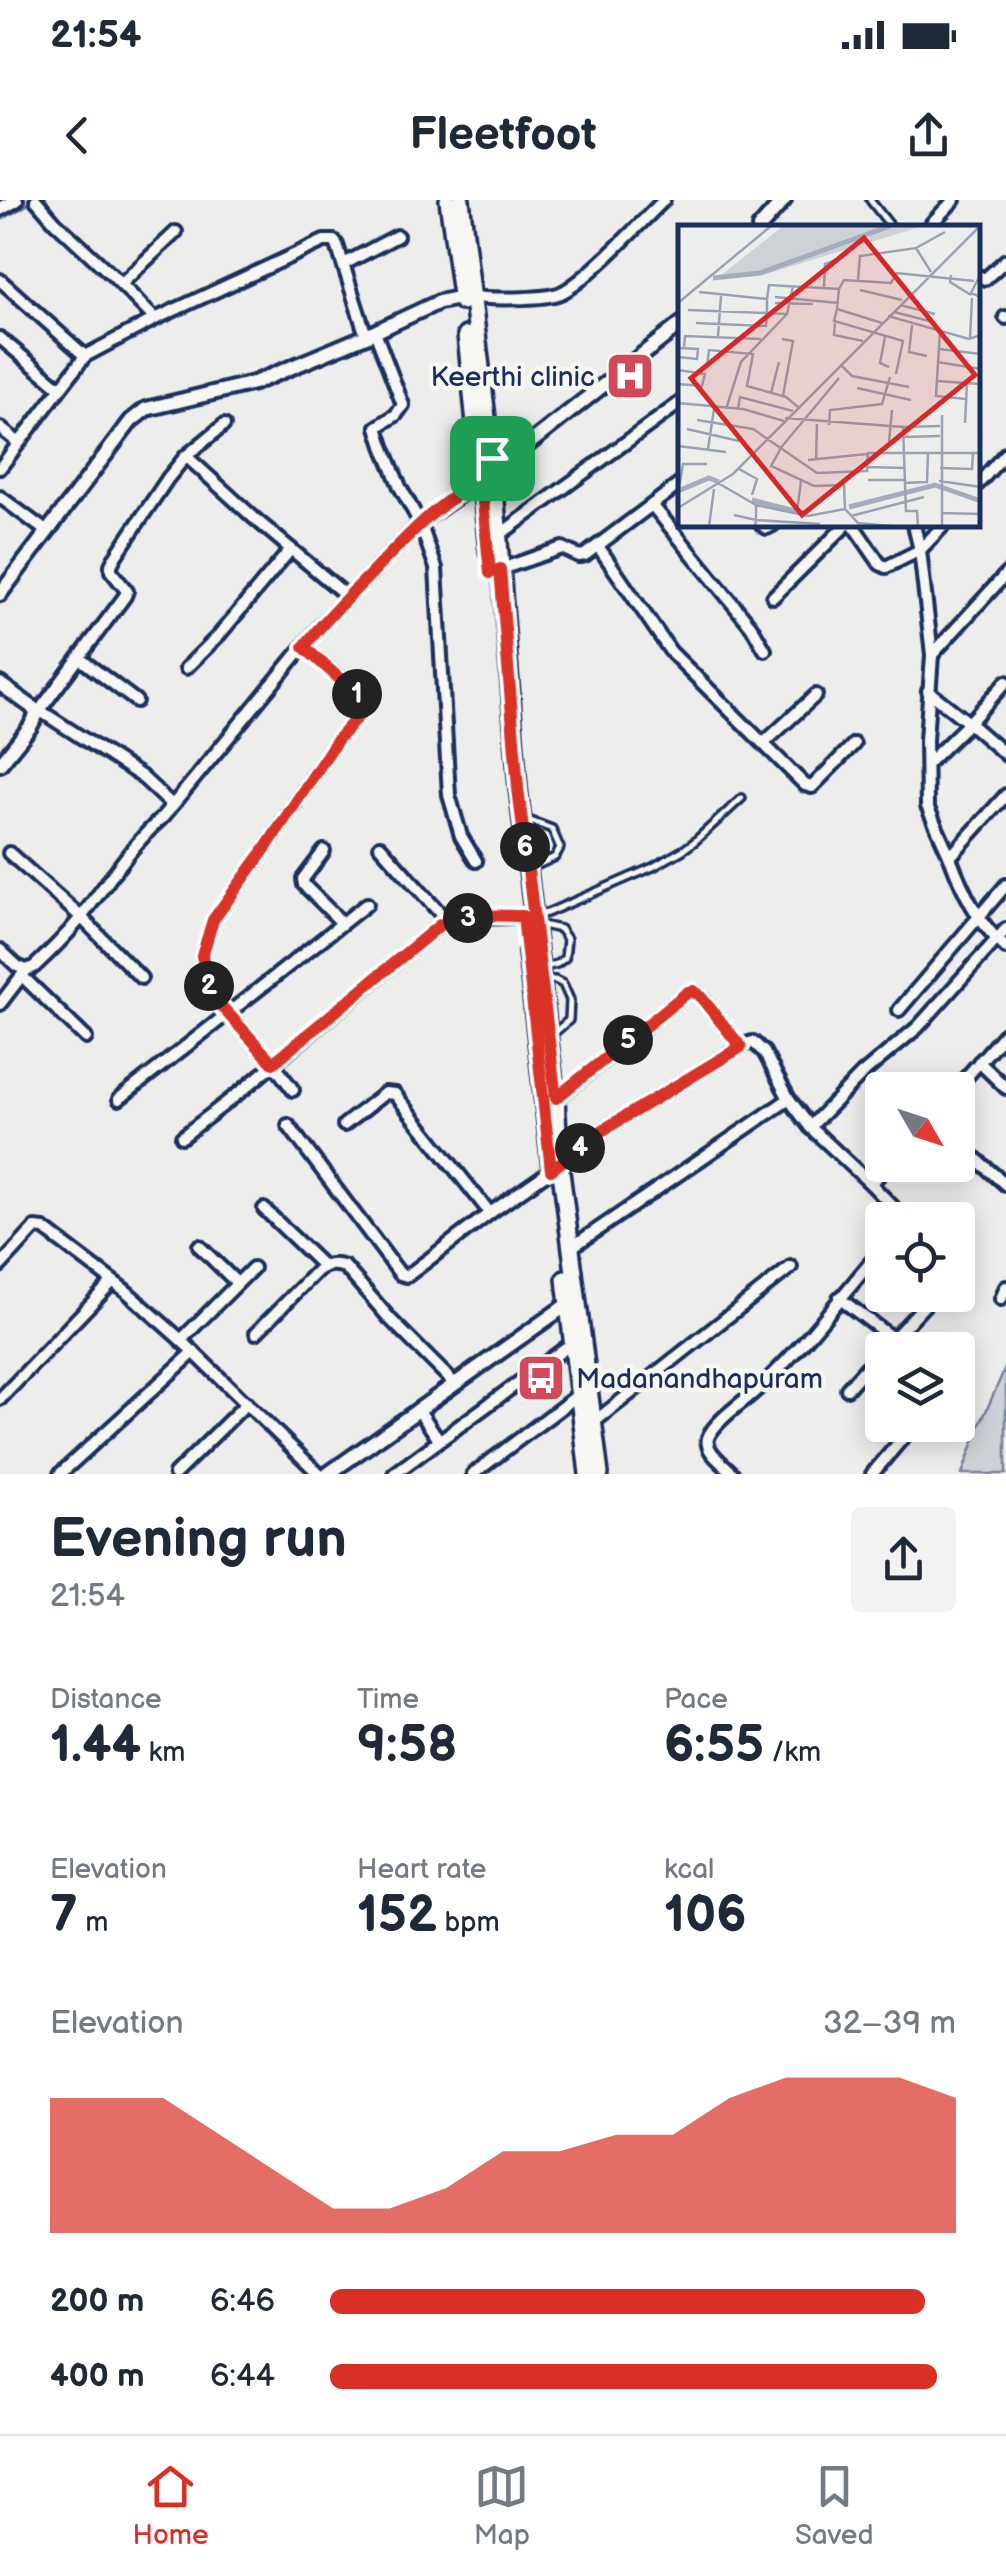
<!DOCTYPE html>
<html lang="en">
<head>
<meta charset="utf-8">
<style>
	:root { --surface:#fff; --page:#f2f2f3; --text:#1f2937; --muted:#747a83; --line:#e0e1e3; --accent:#d93025 }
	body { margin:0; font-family:"Balsamiq Sans",sans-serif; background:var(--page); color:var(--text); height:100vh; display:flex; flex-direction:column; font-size:38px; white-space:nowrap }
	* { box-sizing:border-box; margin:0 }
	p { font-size:32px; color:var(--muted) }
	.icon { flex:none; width:55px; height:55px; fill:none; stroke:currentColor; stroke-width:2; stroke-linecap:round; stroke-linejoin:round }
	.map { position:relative; height:1274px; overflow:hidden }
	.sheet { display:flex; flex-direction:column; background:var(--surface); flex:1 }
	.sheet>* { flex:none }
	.needle { width:65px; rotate:129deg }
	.controls { position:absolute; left:865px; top:872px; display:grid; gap:20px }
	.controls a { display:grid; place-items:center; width:110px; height:110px; border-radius:10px; background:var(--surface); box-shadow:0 5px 25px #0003; font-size:50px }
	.pin { position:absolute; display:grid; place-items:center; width:85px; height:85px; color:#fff; margin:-42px; border-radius:20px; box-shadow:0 5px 15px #0006 }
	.km { position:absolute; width:50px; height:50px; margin:-25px; border-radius:50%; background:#222; color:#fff; font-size:28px; line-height:50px; text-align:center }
	.round { display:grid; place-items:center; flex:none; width:105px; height:105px; border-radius:10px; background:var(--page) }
	.summary { display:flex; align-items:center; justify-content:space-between; height:170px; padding:0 50px }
	h1 { font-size:55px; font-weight:800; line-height:75px }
	.figures { display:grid; grid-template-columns:repeat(3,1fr); gap:15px; height:170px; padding:10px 50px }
	.figures div { display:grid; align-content:center }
	.figures b { font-size:50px; font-weight:800 }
	.figures small { font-size:28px; font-weight:400 }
	.figures p { font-size:28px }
	.chart { height:280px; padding:20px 50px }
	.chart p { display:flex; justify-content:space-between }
	.chart svg { width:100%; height:180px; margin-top:10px; fill:var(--accent); opacity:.7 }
	ul { padding:0 50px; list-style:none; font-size:32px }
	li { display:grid; grid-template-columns:160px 120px 1fr; align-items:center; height:75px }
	li i { height:25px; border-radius:12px; background:var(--accent) }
	.status { display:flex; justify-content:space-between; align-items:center; height:70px; padding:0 50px; background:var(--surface); direction:ltr }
	.status svg { height:28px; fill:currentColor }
	header { display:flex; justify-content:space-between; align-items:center; height:130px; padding:0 50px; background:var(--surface); font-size:45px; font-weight:800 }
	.tabs { display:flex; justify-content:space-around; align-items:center; height:140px; border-top:2px solid var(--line); background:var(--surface); font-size:28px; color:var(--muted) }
	.tabs a { display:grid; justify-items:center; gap:5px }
	.tabs .on { color:var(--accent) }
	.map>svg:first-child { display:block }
	.green { fill:#ced2d7; stroke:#74809a; stroke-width:2.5 }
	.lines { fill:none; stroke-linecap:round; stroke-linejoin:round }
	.stream { stroke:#6e7a96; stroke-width:4 }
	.service-casing { stroke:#1b2f5e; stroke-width:12 }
	.minor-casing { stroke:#1b2f5e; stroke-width:18 }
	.tertiary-casing { stroke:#1b2f5e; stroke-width:20 }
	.primary-casing { stroke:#1b2f5e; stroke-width:22 }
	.service { stroke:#f6f6f2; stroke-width:5 }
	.minor { stroke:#f6f6f2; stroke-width:10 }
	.tertiary { stroke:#f6f6f2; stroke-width:12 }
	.primary { stroke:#f6f6f2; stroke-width:15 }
	.route-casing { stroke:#fff; stroke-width:20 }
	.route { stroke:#d93025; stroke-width:12 }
	.labels { text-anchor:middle; stroke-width:9; stroke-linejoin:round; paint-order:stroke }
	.poi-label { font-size:28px; fill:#1b2f5e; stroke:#f6f6f2; text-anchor:end }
	.inset-river { fill:none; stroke:#a5acbc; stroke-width:5 }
	.inset-road { fill:none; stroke:#99a2b3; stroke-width:2.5 }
	.view { fill:#d62828; fill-opacity:0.15; stroke:#d62828; stroke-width:5 }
	.inset-edge { fill:none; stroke:#1b2f5e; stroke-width:5 }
</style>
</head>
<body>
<div class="status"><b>21:54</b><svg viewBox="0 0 49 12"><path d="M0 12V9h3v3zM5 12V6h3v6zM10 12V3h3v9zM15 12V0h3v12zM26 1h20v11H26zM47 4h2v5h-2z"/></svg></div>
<header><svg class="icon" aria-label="back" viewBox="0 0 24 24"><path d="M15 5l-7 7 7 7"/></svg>Fleetfoot<svg class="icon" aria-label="share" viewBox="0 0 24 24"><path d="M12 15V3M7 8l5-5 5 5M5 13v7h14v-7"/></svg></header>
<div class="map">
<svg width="1006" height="1274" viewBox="0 0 1006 1274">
	<rect width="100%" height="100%" fill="#edeeec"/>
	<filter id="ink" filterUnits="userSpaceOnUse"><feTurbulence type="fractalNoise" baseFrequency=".01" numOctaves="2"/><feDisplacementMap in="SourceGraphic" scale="20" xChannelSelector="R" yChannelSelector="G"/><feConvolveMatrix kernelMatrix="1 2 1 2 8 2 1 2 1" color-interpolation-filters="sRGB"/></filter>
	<g filter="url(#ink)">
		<!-- green -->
		<polygon class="green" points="1006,1166 1006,1274 962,1274 979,1227"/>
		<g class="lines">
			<!-- stream -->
			<polyline class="stream" points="0,20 34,0"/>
			<!-- service casing -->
			<g class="service-casing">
				<g id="service">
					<polyline points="870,0 892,28"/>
					<polyline points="525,619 552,629 560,648 555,657 529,669"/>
					<polyline points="536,715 547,713 653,667 683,650 694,642 742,598"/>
					<polyline points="537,724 560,729 567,739 565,758 557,764 545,767"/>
					<polyline points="544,780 555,780 563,784 570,800 569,820 553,834"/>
				</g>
			</g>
			<!-- minor casing -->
			<g class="minor-casing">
				<g id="minor">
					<polyline points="36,0 55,22 113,76 155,119"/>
					<polyline points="931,28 932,23 954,0"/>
					<polyline points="344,64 397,36"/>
					<polyline points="978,76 985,79 1006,60"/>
					<polyline points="0,80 85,156"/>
					<polyline points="121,84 176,32"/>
					<path d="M471 96C487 100 543 99 558 94 581 87 643 20 664 0"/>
					<polyline points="1005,117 1006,118"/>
					<polyline points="375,132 403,205 396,215 377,227 383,246 400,287 420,323 436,368 449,595 461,636 476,661"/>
					<polyline points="0,138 59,187"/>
					<polyline points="0,228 19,243"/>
					<polyline points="186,256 254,318 348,397"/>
					<polyline points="0,268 85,156 155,119 324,41 334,41 337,45 366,136"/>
					<polyline points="978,284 1006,253"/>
					<polyline points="0,297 46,331"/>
					<polyline points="652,305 751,426 765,450"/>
					<polyline points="762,325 767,328 773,325"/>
					<polyline points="853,325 880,364 886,367 920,350 944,325"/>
					<polyline points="914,325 920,350 932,455 926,540 927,606 950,657"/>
					<polyline points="498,336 681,202"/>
					<polyline points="598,346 671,452 805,585 812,587 854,544"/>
					<polyline points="490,373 562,348 579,356 585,355 681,283"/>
					<polyline points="773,397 846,325"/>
					<polyline points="932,455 1006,374"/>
					<polyline points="79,458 136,501"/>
					<polyline points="186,468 219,435 291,349"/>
					<polyline points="1006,482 969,523 1006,555"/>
					<polyline points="39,510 141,576 172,605"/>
					<polyline points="37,514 125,396 127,391 111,371 111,365 115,357 168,278 186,256 224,225"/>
					<polyline points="764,543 816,495"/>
					<polyline points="927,564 969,523 928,491"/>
					<path d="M1006 595 950 657C963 692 978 723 1006 748"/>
					<polyline points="380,646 447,721"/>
					<polyline points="324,651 303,679 304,685 342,723"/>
					<polyline points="9,653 81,717 141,778"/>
					<path d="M0 750 17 766 26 770 34 767C50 752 65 737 78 721 107 685 129 647 163 617L321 425 420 323 481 281"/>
					<polyline points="22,776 86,838"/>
					<polyline points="0,804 26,770"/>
					<polyline points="899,810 1006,685"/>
					<polyline points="979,862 1006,888"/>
					<polyline points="293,890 273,863 212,796 202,756 213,720 265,649 337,540 362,512 364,502 361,497 304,447"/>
					<polyline points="955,890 1006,832"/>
					<polyline points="119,899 367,704"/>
					<polyline points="556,899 688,792 697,793 700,796 741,847"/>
					<polyline points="288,925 400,1074 407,1076 490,1013 560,964 603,930 746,844 753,842 764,852 789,899"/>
					<polyline points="344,925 385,893 395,894 490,1013"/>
					<polyline points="810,927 862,874 918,827 1006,729"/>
					<polyline points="182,937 244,889 440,725 455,719 533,716"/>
					<polyline points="958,943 1006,985"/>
					<polyline points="871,984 900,1014 902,1020"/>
					<polyline points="264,1009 323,1066"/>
					<polyline points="199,1046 237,1083"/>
					<polyline points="569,1049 789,899 810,927 871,984 888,965"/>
					<polyline points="0,1066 35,1028 44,1029 126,1091 181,1140 319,1274"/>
					<polyline points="839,1098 908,1150"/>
					<polyline points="1001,1099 1006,1087"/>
					<path d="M256 1133 317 1071C326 1064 334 1063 345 1067L390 1119 454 1183"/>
					<polyline points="181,1140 253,1068"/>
					<polyline points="883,1150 934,1095"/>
					<polyline points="847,1189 882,1150"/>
					<polyline points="0,1199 112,1082"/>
					<polyline points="418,1209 439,1240"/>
					<polyline points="594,1222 791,1067"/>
					<polyline points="60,1274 194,1152"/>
					<polyline points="175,1274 247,1203"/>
					<polyline points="394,1274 571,1144"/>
					<polyline points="473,1274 578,1195"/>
					<path d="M733 1274C725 1264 704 1252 708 1238 713 1223 740 1204 752 1194 799 1154 841 1096 882 1049"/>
					<polyline points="872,1274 914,1225"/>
				</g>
			</g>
			<!-- tertiary casing -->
			<g class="tertiary-casing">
				<g id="tertiary">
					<polyline points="0,9 16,0"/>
					<polyline points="759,28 784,0"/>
					<polyline points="487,259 525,247 681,124"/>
					<polyline points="0,394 131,221 146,209 254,183 366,136 439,102 468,96"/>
					<polyline points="0,484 32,507 37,514 30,527 0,564"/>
					<polyline points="328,1274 575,1099"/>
				</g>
			</g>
			<!-- primary casing -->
			<g class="primary-casing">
				<g id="primary">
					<polyline points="448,0 462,102"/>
					<polyline points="461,0 494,276 518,588 556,899 560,964 600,1274"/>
					<polyline points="466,135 488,351"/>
					<polyline points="527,752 551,967"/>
					<polyline points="565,1079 588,1274"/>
				</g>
			</g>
			<!-- service -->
			<use href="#service" class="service"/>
			<!-- minor -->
			<use href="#minor" class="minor"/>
			<!-- tertiary -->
			<use href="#tertiary" class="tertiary"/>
			<!-- primary -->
			<use href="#primary" class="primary"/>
		</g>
	</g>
	<g class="lines" filter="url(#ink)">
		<!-- route casing -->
		<g class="route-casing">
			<path id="route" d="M492 258 494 276C443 294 404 340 367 378 345 400 323 422 304 447L361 498 364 502 362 512 337 540 265 649 213 720 202 756 212 796 273 863 440 725C463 712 497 716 523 716L551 970 603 930 741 847 700 796 693 791 688 792 556 898 518 588 500 369 490 373C486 335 483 297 479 260L492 258"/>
		</g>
		<!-- route -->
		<use href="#route" class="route"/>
	</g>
	<!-- icons -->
	<defs>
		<g id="hospital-square" transform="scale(2.5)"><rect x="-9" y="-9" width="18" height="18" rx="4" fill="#d1495b" stroke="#f6f6f2"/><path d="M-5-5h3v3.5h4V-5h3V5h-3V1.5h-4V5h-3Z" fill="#fff"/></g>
		<g id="bus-square" transform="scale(2.5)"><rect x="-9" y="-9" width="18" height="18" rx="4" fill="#d1495b" stroke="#f6f6f2"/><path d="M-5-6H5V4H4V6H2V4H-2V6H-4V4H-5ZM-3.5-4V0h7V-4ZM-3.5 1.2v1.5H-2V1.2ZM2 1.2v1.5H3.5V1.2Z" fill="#fff"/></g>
	</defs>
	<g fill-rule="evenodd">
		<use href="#hospital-square" x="630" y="176"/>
		<use href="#bus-square" x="541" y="1178"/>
	</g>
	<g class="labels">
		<!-- poi labels -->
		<g class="poi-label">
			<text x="595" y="186">Keerthi clinic</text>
			<text x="576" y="1188" text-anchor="start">Madanandhapuram</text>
		</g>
	</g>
	<!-- overview -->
	<g transform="translate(678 25)">
		<rect width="302" height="302" fill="#edeeec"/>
		<path d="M105 1H245L85 50 42 51Z" fill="#ced2d7"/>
		<path class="inset-river" d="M35 53 82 48 212 1M0 266 31 253 41 257M74 275 129 289M171 282 257 260 303 276"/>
		<path class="inset-road" d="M238 23 267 7M303 48 293 68 303 72M273 50 272 57 293 70M180 55 182 31 238 23 253 47M146 63 147 39 163 33M161 64 166 55 213 58 219 48 296 56M182 65 224 75M21 67 89 74V88L109 89 115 61M97 72 161 78M89 74 91 60 161 64 159 84 204 98M0 78 93 1M97 78 135 79M222 80 257 89M159 84 156 96 225 116 218 149M10 85 89 88 88 101 18 98M216 87 255 97M210 91 291 114 303 110M157 98 156 110 185 116M234 100 231 127 249 131M262 106 258 171 288 174M40 111 43 71M207 112 202 138 211 142M104 114 115 116 105 171M292 114 294 73M6 122 7 111 83 114M0 123 20 124 19 134 0 132M261 124 303 129M259 137 303 144M29 141 31 125 75 129 69 161 108 172 120 182M164 141 174 151 231 162M0 145 27 149 24 161 0 159M258 156 303 159M302 159 303 212M179 163 233 175M93 168 101 137M0 178 65 184 106 196M48 184 63 137 109 89M60 184 62 172 115 186M107 193 225 202 228 286H239L240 302M19 195 75 204 139 248 189 246 190 228H303M287 198 289 158M151 200 152 185 204 179 212 152M225 202 262 201M9 204 61 216M225 212 262 211M211 217 214 185M0 221 48 227M30 224 36 184M101 225 161 153M102 225 93 241 136 261 166 260 167 284M130 235 189 229M138 236 139 199M190 242 226 243M262 243 294 244 295 229M61 244 79 254 74 270M190 255H226M261 256 303 262M40 258 78 280 130 291 167 284M226 258 249 257 250 228M1 263 5 239H29M0 283 55 249 302 1M167 284 180 298 224 302M119 287 123 256M263 288 303 289M56 290 78 295V280M173 291 246 272M31 302 36 264M77 302 78 295 142 299M264 302V190"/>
		<path class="view" d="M186 13 297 150 124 290 13 153Z"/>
		<rect width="302" height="302" class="inset-edge"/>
	</g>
</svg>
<div class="controls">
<a><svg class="needle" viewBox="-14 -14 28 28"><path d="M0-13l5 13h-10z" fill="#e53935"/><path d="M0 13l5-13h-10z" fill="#747a83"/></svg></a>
<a><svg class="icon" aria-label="locate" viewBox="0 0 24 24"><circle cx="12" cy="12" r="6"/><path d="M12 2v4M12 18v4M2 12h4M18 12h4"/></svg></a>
<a><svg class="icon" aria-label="layers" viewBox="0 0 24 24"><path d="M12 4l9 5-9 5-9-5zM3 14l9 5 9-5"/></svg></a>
</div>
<div class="pin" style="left:492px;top:258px;background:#1e9e55"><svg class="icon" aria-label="arrive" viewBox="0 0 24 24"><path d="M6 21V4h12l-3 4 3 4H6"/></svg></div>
<b class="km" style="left:357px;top:494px">1</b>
<b class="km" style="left:209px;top:786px">2</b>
<b class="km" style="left:468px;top:718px">3</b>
<b class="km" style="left:580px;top:948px">4</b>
<b class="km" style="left:628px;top:840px">5</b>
<b class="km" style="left:525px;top:647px">6</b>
</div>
<section class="sheet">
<div class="summary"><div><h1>Evening run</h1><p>21:54</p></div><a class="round"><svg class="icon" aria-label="share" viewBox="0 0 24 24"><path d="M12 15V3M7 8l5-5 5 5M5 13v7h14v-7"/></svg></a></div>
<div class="figures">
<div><p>Distance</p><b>1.44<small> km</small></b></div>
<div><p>Time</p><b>9:58</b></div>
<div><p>Pace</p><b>6:55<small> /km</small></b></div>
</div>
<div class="figures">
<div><p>Elevation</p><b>7<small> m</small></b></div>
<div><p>Heart rate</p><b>152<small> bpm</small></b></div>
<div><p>kcal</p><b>106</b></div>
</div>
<div class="chart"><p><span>Elevation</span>32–39 m</p>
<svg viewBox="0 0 160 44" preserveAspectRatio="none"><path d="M0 44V11L10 11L20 11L30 20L40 29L50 38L60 38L70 33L80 24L90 24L100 20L110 20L120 11L130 6L140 6L150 6L160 11V44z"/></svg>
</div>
<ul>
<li><b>200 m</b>6:46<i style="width:95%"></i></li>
<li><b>400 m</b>6:44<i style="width:97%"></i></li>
</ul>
</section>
<nav class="tabs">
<a class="on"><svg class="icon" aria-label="home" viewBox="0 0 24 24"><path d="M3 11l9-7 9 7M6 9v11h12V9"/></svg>Home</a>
<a><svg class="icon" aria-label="map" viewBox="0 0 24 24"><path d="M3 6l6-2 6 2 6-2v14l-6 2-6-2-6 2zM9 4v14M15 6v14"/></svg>Map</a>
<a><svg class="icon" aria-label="saved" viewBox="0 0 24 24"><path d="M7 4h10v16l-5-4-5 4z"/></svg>Saved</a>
</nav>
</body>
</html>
